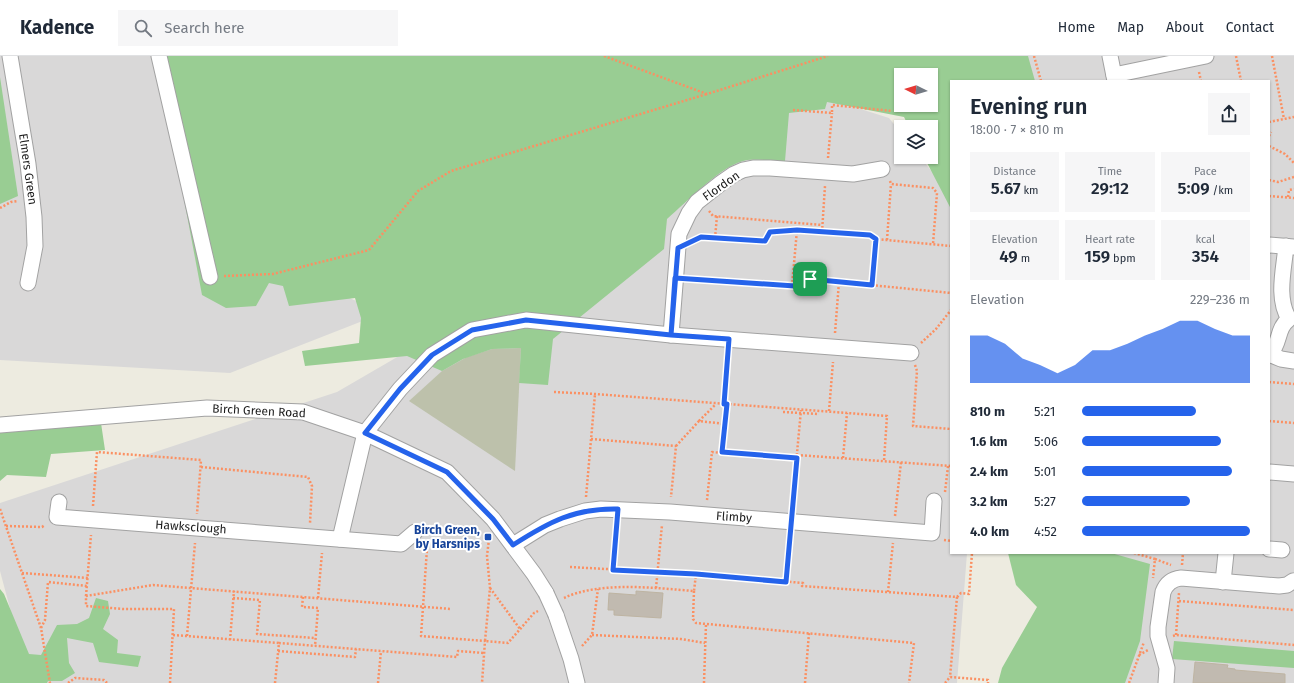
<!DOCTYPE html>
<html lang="en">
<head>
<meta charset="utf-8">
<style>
	:root { --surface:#fff; --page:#f6f6f7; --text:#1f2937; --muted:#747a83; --line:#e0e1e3; --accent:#2563eb }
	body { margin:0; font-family:"Fira Sans",sans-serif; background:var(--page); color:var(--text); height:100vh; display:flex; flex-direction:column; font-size:15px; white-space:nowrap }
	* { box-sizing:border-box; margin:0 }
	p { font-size:13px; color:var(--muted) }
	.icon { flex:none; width:22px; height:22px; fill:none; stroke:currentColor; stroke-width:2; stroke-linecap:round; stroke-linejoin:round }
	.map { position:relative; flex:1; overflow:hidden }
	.side { position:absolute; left:950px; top:24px; width:320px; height:474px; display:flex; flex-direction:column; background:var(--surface); border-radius:0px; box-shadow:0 1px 3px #0004 }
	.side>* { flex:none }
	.needle { width:26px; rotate:275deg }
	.tools { position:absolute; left:894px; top:12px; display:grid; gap:8px }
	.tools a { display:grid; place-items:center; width:44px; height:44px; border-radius:0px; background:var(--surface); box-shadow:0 1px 3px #0004; font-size:20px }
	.pin { position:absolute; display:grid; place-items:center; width:34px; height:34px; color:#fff; margin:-17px; border-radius:8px; box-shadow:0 2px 6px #0006 }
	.round { display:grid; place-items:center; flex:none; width:42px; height:42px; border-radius:0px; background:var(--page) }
	.headline { display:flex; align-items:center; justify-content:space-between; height:68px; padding:0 20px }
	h1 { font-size:22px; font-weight:600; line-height:30px }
	.metrics { display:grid; grid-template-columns:repeat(3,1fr); gap:6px; height:68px; padding:4px 20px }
	.metrics div { display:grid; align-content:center; border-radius:0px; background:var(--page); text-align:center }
	.metrics b { font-size:17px; font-weight:600 }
	.metrics small { font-size:11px; font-weight:400 }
	.metrics p { font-size:11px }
	.chart { height:112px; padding:8px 20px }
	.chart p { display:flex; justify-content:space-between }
	.chart svg { width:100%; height:72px; margin-top:4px; fill:var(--accent); opacity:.7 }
	ul { padding:0 20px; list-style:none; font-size:13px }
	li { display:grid; grid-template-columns:64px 48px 1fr; align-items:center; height:30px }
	li i { height:10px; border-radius:5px; background:var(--accent) }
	header { display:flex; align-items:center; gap:24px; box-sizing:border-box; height:56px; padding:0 20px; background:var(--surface); border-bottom:1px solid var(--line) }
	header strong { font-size:19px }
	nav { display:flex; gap:22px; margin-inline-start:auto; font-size:14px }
	.search { width:280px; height:36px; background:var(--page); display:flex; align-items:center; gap:10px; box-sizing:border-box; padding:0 14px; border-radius:0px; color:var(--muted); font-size:15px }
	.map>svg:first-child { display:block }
	.residential { fill:#d9d8d8 }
	.construction { fill:#bdc1ab }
	.forest { fill:#99cd93; fill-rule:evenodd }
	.building { fill:#c1bab0; stroke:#beb4a2 }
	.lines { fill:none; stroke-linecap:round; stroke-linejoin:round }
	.minor-casing { stroke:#a2a2a2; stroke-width:17 }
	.path { stroke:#fb9062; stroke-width:2.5; stroke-dasharray:2 2; stroke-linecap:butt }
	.minor { stroke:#fff; stroke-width:15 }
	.minor-bridge-casing { stroke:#a2a2a2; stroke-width:17; stroke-linecap:butt }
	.minor-bridge { stroke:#fff; stroke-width:15 }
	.route-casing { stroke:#fff; stroke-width:8 }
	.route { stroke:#2563eb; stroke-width:5 }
	.transit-dot { fill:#1a4fb4; stroke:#fff; stroke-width:1.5 }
	.labels { text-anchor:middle; stroke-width:4; stroke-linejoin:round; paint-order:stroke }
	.street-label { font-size:12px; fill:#1b1b1b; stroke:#fff }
	.transit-label { font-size:12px; font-weight:bold; fill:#164399; stroke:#fff; text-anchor:end }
</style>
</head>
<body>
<header>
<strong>Kadence</strong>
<div class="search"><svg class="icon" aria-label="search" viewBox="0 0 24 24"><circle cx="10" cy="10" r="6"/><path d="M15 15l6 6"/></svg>Search here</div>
<nav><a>Home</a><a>Map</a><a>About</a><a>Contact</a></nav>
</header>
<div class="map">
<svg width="1294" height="627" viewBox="0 0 1294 627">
	<rect width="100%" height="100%" fill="#edebe0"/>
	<!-- residential -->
	<g class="residential">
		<polygon points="0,0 198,0 218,183 383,257 230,317 0,304"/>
		<polygon points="987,0 1294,0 1294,627 1115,627 1107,497 1269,497 1269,25 993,25"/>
		<polygon points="807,36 889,62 901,77 901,101 920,101 951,139 951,497 967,497 957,627 30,627 0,515 0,447 337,336 633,164"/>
	</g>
	<!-- construction -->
	<polygon class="construction" points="521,292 515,415 409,345 442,315 467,301 492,293"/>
	<!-- forest -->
	<g class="forest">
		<path d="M157 0H1028L1035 25H951V153L924 101H931V71H909L904 61 827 46 825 53 789 57 785 105C773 105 759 103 747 104 722 108 687 146 667 163L664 193 553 283 548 329 519 327 521 292 492 293 463 303 442 315 407 300 305 310 302 295 359 287 361 262 355 242 289 250 283 230 269 227 256 250 226 252 202 239ZM901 19H931V49H901Z"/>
		<polygon points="0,21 18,140 0,148"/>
		<polygon points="101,367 105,394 51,398 46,421 7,419 0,425 0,375"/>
		<polygon points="1008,497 1111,497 1150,508 1140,585 1125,627 998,627 1002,612 1037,551 1016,529"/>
		<polygon points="0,533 4,538 29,598 41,599 57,569 77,568 89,562 96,542 108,545 110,558 103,573 118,584 117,597 141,600 138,611 99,606 93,587 67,582 69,607 75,617 62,625 48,625 47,627 0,627"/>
		<polygon points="1174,585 1294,595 1294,612 1172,603"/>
	</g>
	<!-- building -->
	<g class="building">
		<polygon points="636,535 663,537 661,562 614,559 614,554 608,554 609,537 636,539"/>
		<polygon points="1195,606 1228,609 1227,612 1235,613 1235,614 1285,618 1285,627 1193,627"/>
	</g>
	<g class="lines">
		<!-- minor casing -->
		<g class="minor-casing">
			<g id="minor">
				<polyline points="10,0 28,108 34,161 35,190 28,227"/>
				<polyline points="159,0 210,221"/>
				<polyline points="1110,0 1115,25"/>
				<polyline points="1114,19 1206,0"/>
				<polyline points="1269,189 1294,191"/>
				<polyline points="671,279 679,178 689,157 697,146 721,127 734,118 743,114 753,112 770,112 853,118 882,113"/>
				<polyline points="1269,298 1281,303 1294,305"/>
				<path d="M1270 298C1281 287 1276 273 1289 263 1276 242 1284 213 1286 190"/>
				<polyline points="0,369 207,352 303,356 365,377 447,416 493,463 534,518 546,537"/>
				<polyline points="1269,416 1294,418"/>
				<polyline points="59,446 57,461 401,488 415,476"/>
				<polyline points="340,483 365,377 400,333 432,299 472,274 526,264 671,279 911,297"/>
				<polyline points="513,489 545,469 560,463 585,455 601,453 670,456 932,477 934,445"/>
				<polyline points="1269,493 1282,494"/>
				<polyline points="1223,526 1226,497"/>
				<polyline points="556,559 571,603 577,627"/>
				<path d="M1166 627 1167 612 1158 580V571L1163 536C1166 528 1172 523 1181 522L1279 530 1287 529 1293 525 1294 526"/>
			</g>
		</g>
		<!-- path -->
		<g class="path">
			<polyline points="604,0 707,38 828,0"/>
			<polyline points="1034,0 1041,25"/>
			<polyline points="1236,0 1241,25"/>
			<polyline points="1272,0 1284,63"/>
			<polyline points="1199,16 1201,25"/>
			<polyline points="793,54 832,57 832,49 892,55"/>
			<polyline points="1269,66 1294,61"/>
			<polyline points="1269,80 1271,76"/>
			<polyline points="1269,90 1285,98 1294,107"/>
			<polyline points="828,102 832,57"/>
			<polyline points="1269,124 1278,126 1294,121"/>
			<polyline points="890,125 891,128 933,132 937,137 933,188"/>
			<polyline points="1269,140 1294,142"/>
			<polyline points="1288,141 1289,134 1294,133"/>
			<polyline points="0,152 11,146 18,145"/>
			<polyline points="709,155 713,160 822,169"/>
			<polyline points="822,176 825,130"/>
			<polyline points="715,182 717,160"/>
			<polyline points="693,184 701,181 765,185 770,176 797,174 870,179 876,183 951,190"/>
			<polyline points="887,184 891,128"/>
			<polyline points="224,220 273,218 369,194 418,135 451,115 707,38"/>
			<polyline points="690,223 795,230 810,223 951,237"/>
			<polyline points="872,229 876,183"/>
			<polyline points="792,230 797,174"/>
			<polyline points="835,277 839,226"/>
			<polyline points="921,287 936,273 951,254"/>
			<polyline points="915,309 917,315 913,370 951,373"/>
			<polyline points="1269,326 1294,328"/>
			<polyline points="554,336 595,338 887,360 884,405"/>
			<polyline points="724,348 727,298"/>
			<polyline points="829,355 833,306"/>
			<polyline points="783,356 819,358"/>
			<polyline points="699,365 716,348"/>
			<polyline points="1269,365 1294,367"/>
			<polyline points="591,383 676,390 671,441"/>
			<polyline points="676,390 699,365 725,368"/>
			<polyline points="722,397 797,402"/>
			<polyline points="797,399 951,410"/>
			<polyline points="843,402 847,357"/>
			<polyline points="201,411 308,421 312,430 310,467"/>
			<polyline points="945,436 948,410"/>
			<polyline points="586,441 595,338"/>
			<polyline points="707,444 712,396 722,397 727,348"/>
			<polyline points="93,450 97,396 201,404 197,458"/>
			<polyline points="792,451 801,354"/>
			<polyline points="0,453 41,572 50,627"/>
			<polyline points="895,460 901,406"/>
			<polyline points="6,470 42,471 45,469"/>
			<polyline points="489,483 487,500 490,532 485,585 508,587 534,557 538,555"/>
			<polyline points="944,484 951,485"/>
			<polyline points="424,488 427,493 421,580 485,585 482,627"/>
			<polyline points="1134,497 1155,503 1153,522"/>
			<polyline points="1155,503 1171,509"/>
			<polyline points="1182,509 1183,497"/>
			<polyline points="570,511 696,518 803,527 802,530 957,541 950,621"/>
			<polyline points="613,514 617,468"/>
			<polyline points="22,517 88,522"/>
			<polyline points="786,526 790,480"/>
			<polyline points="490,532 520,573"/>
			<polyline points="656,532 662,469"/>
			<polyline points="694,535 693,563 696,567 914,587 909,627"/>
			<polyline points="888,536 893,487"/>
			<polyline points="86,540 91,479"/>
			<polyline points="303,541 302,551 318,552 315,590"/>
			<polyline points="957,541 961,537 969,538 972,497"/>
			<polyline points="233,542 260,544 257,578 315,582"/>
			<polyline points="318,542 322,497"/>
			<path d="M564 542C600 525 655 532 694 535L696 518"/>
			<polyline points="1179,545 1294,554"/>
			<polyline points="41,572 45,564 48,526 87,530"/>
			<polyline points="173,579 279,587"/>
			<polyline points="592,579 681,583 705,587"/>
			<polyline points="1176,579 1179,537"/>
			<polyline points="187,580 195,487"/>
			<polyline points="1173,580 1176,579 1294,589"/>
			<polyline points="230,584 234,535"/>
			<polyline points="582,590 592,579 598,533"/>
			<polyline points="278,595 355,601 356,593"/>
			<polyline points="1139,599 1148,594"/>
			<polyline points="68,627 75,622 104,624 107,627"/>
			<polyline points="170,627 174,553 123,553 86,550 86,540 153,529 451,553"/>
			<polyline points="275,627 279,587 457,601 458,595 484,597"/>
			<polyline points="378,627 381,595"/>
			<polyline points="704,627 706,568"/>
			<polyline points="805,627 809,577"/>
			<polyline points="945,627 950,621 988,624 988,627"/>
			<polyline points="1129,627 1144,586"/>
		</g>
		<!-- minor -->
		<use href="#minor" class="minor"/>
		<!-- minor-bridge casing -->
		<g class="minor-bridge-casing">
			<polyline id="minor-bridge" points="546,537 556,559"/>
		</g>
		<!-- minor-bridge -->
		<use href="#minor-bridge" class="minor-bridge"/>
	</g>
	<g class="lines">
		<!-- route casing -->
		<g class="route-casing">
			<path id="route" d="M810 223 795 230 675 222 671 279 526 264 472 274 432 299 400 333 365 377 447 416 493 463 513 489C549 466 574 452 618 453L613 514 696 518 786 526 797 402 722 396 727 348H724L729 283 671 279 678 192 701 181 765 185 770 176 797 174 870 179 876 183 872 229 810 223"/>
		</g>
		<!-- route -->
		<use href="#route" class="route"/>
	</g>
	<!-- markers -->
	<rect class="transit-dot" x="484" y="477" width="8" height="8" rx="2"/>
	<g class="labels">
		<!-- street labels -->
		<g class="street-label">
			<text transform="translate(28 113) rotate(82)" y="4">Elmers Green</text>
			<text transform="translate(721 130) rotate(-35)" y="4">Flordon</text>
			<text transform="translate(259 355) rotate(3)" y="4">Birch Green Road</text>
			<text transform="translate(734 461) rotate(4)" y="4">Flimby</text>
			<text transform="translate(191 471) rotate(4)" y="4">Hawksclough</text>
		</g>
		<!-- transit labels -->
		<g class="transit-label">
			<text x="480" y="478">Birch Green,<tspan x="480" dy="14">by Harsnips</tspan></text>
		</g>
	</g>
</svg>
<div class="tools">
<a><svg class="needle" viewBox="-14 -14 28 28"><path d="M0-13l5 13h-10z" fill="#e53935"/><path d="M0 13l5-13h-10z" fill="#747a83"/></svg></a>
<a><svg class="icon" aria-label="layers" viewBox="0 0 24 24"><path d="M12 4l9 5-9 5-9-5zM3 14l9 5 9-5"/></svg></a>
</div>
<div class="pin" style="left:810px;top:223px;background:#1e9e55"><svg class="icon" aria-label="arrive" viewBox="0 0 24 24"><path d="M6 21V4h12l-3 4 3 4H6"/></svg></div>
<section class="side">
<div class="headline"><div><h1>Evening run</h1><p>18:00 · 7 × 810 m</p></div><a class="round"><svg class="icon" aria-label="share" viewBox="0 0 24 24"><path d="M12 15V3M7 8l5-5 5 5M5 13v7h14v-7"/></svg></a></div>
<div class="metrics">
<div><p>Distance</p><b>5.67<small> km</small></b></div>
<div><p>Time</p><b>29:12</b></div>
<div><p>Pace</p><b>5:09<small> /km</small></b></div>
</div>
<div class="metrics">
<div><p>Elevation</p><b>49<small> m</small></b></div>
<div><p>Heart rate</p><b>159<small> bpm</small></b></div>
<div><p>kcal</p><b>354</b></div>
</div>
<div class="chart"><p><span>Elevation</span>229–236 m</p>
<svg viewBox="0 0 160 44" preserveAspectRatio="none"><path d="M0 44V15L10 15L20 20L30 29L40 33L50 38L60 33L70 24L80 24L90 20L100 15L110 11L120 6L130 6L140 11L150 15L160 15V44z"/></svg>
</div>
<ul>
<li><b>810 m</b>5:21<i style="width:68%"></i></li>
<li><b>1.6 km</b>5:06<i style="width:83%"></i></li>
<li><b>2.4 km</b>5:01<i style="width:89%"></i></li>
<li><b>3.2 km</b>5:27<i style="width:64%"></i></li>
<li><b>4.0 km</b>4:52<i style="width:100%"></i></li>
</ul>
</section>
</div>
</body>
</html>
